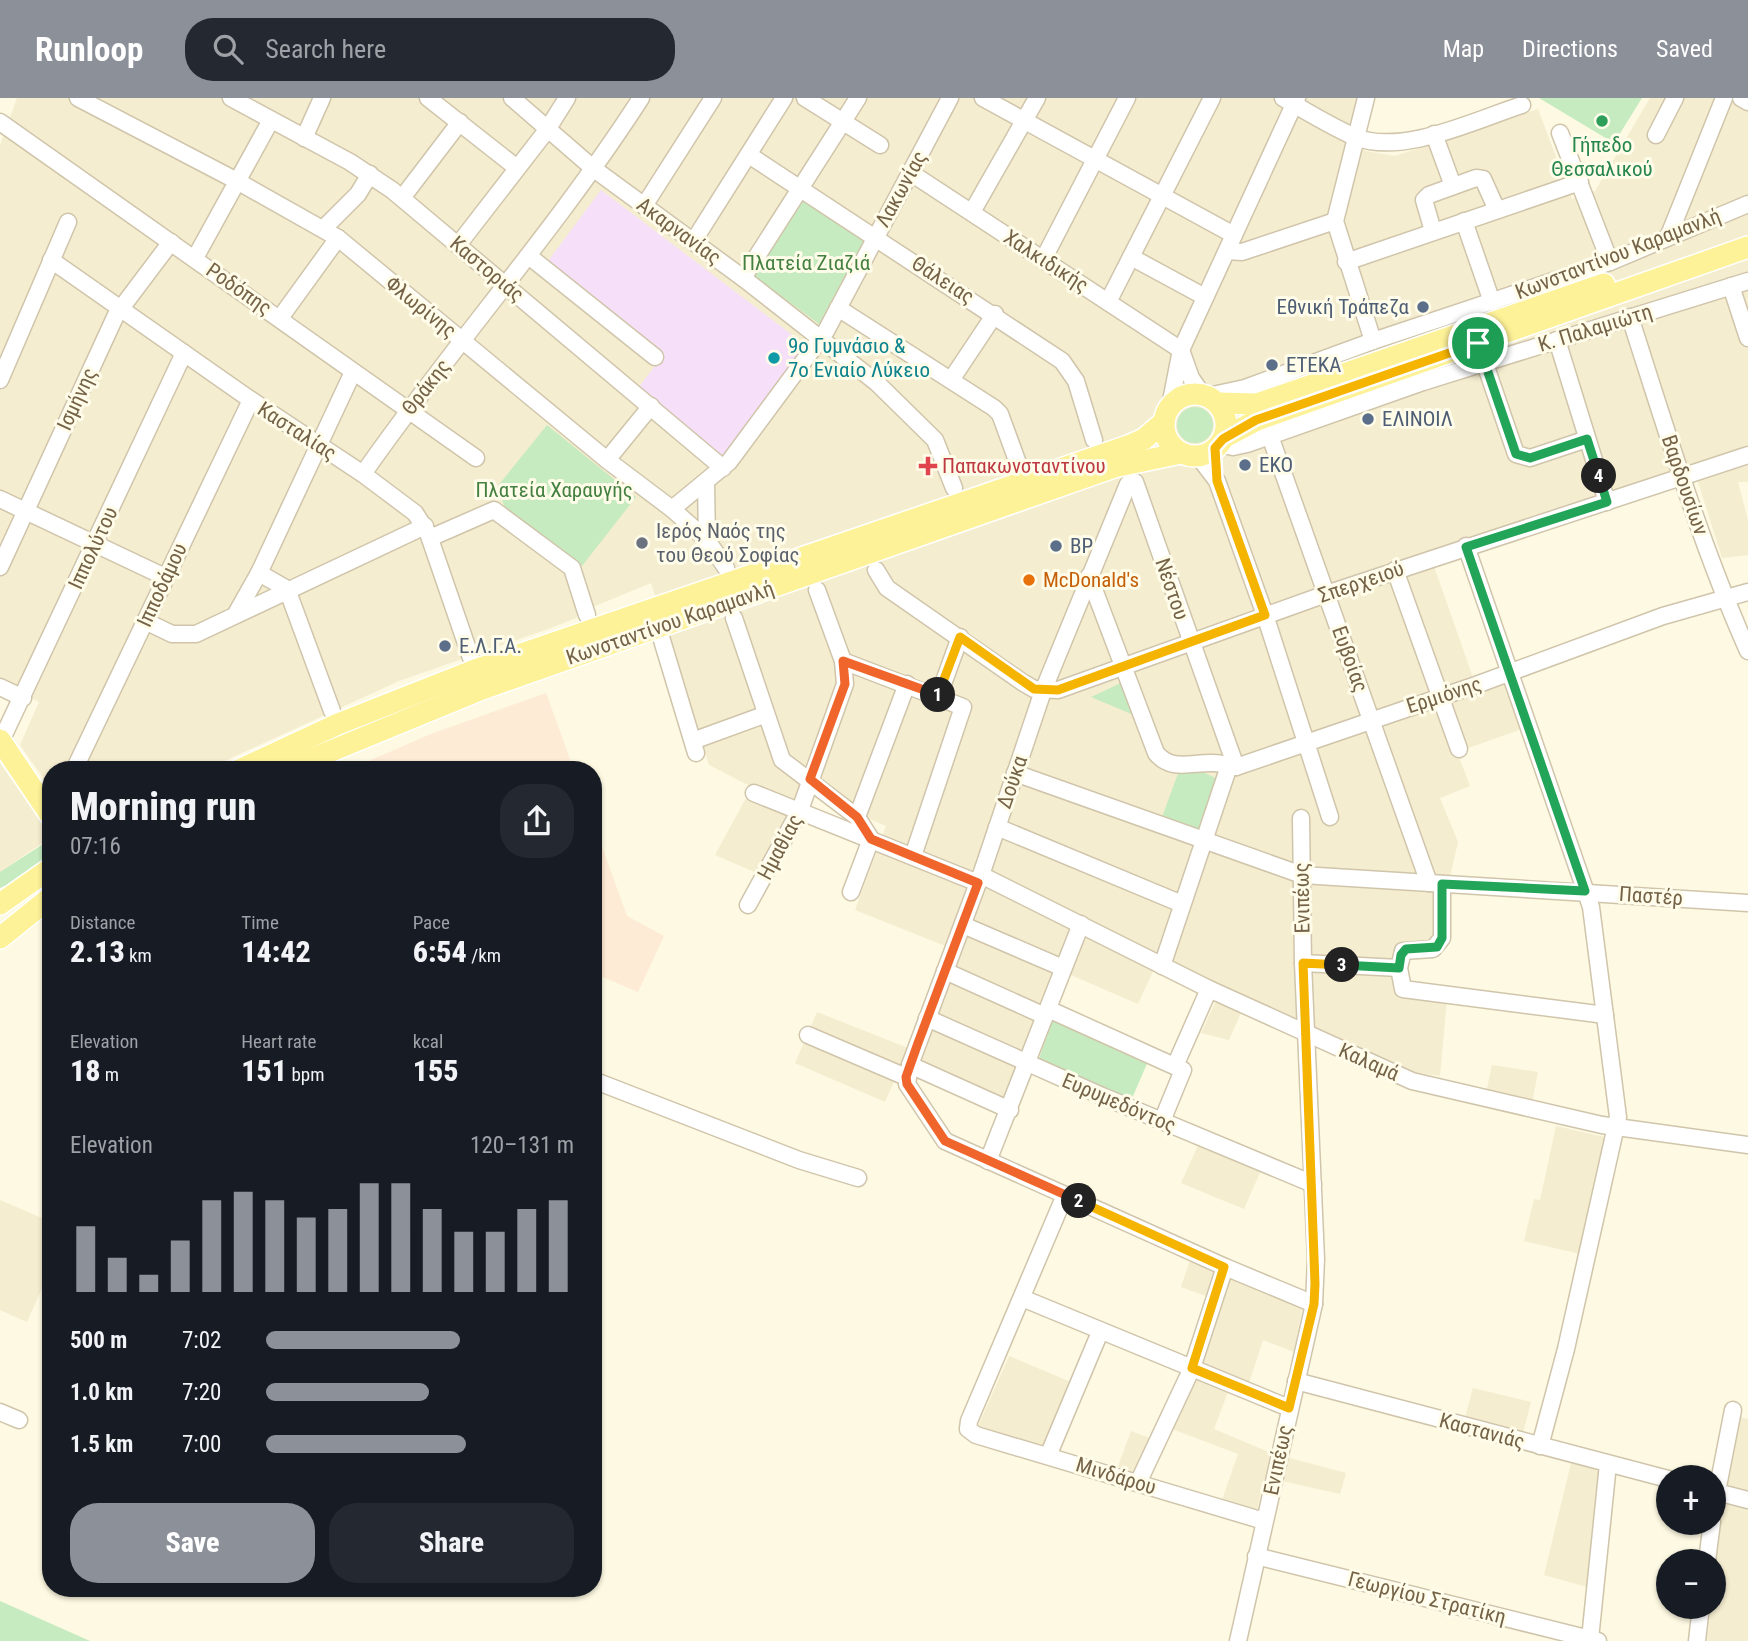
<!DOCTYPE html>
<html lang="en">
<head>
<meta charset="utf-8">
<style>
	:root { --surface:#171b24; --page:#242831; --text:#f1f3f6; --muted:#9ea1a6; --accent:#8c9099 }
	body { margin:0; font-family:"Roboto Condensed",sans-serif; background:var(--page); color:var(--text); height:100vh; display:flex; flex-direction:column; font-size:26px; white-space:nowrap }
	* { box-sizing:border-box; margin:0 }
	p { font-size:23px; color:var(--muted) }
	.icon { flex:none; width:38px; height:38px; fill:none; stroke:currentColor; stroke-width:2; stroke-linecap:round; stroke-linejoin:round }
	.map { position:relative; flex:1; overflow:hidden }
	.panel { position:absolute; left:42px; top:663px; width:560px; height:836px; display:flex; flex-direction:column; background:var(--surface); border-radius:28px; box-shadow:0 2px 5px #0004 }
	.panel>* { flex:none }
	.fabs { position:absolute; left:1656px; top:1367px; display:grid; gap:14px }
	.fabs a { display:grid; place-items:center; width:70px; height:70px; border-radius:50%; background:var(--surface); box-shadow:0 2px 5px #0004; font-size:35px }
	.pin { position:absolute; display:grid; place-items:center; width:60px; height:60px; color:#fff; margin:-30px; border:4px solid #fff; border-radius:50%; box-shadow:0 2px 7px #0007 }
	.km { position:absolute; width:35px; height:35px; margin:-18px; border-radius:50%; background:#222; color:#fff; font-size:19px; line-height:35px; text-align:center }
	.round { display:grid; place-items:center; flex:none; width:74px; height:74px; border-radius:28px; background:var(--page) }
	.head { display:flex; align-items:center; justify-content:space-between; height:119px; padding:0 28px }
	h1 { font-size:38px; font-weight:800; line-height:52px }
	.metrics { display:grid; grid-template-columns:repeat(3,1fr); gap:10px; height:119px; padding:7px 28px }
	.metrics div { display:grid; align-content:center }
	.metrics b { font-size:30px; font-weight:800 }
	.metrics small { font-size:19px; font-weight:400 }
	.metrics p { font-size:19px }
	.chart { height:196px; padding:14px 28px }
	.chart p { display:flex; justify-content:space-between }
	.chart svg { width:100%; height:126px; margin-top:7px; stroke:var(--accent); stroke-width:6 }
	.cta { display:flex; gap:14px; margin-top:auto; padding:14px 28px }
	.cta a { flex:1; height:80px; border-radius:28px; background:var(--accent); color:#fff; font-size:28px; font-weight:800; line-height:80px; text-align:center }
	.cta a+a { background:var(--page); color:var(--text) }
	ul { padding:0 28px; list-style:none; font-size:23px }
	li { display:grid; grid-template-columns:112px 84px 1fr; align-items:center; height:52px }
	li i { height:18px; border-radius:9px; background:var(--accent) }
	header { display:flex; align-items:center; gap:42px; box-sizing:border-box; height:98px; padding:0 35px; background:var(--accent); color:#fff }
	header strong { font-size:33px }
	nav { display:flex; gap:38px; margin-inline-start:auto; font-size:24px }
	.search { width:490px; height:63px; background:var(--page); display:flex; align-items:center; gap:18px; box-sizing:border-box; padding:0 24px; border-radius:28px; color:var(--muted); font-size:26px }
	.map>svg:first-child { display:block }
	.residential { fill:#f5edd0 }
	.commercial { fill:#feebd5 }
	.education { fill:#f6dff9 }
	.green { fill:#c6ebc0 }
	.lines { fill:none; stroke-linecap:round; stroke-linejoin:round }
	.minor-casing { stroke:#d0c5ab; stroke-width:19 }
	.major-casing { stroke:#fff; stroke-width:24 }
	.minor { stroke:#fff; stroke-width:16 }
	.major { stroke:#fef298; stroke-width:21 }
	.split-1-casing { stroke:#fff; stroke-width:14 }
	.split-2-casing { stroke:#fff; stroke-width:14 }
	.split-3-casing { stroke:#fff; stroke-width:14 }
	.split-4-casing { stroke:#fff; stroke-width:14 }
	.split-5-casing { stroke:#fff; stroke-width:14 }
	.split-1 { stroke:#f5b400; stroke-width:9 }
	.split-2 { stroke:#f0652b; stroke-width:9 }
	.split-3 { stroke:#f5b400; stroke-width:9 }
	.split-4 { stroke:#22a559; stroke-width:9 }
	.split-5 { stroke:#22a559; stroke-width:9 }
	.leisure-dot { fill:#2e9e5b; stroke:#fffce9; stroke-width:2.5 }
	.service-dot { fill:#5c6f8a; stroke:#fffce9; stroke-width:2.5 }
	.culture-dot { fill:#0f9aa8; stroke:#fffce9; stroke-width:2.5 }
	.health-dot { fill:#e0444e; stroke:#fffce9; stroke-width:2.5 }
	.worship-dot { fill:#6b7280; stroke:#fffce9; stroke-width:2.5 }
	.food-dot { fill:#e8710a; stroke:#fffce9; stroke-width:2.5 }
	.labels { text-anchor:middle; stroke-width:6; stroke-linejoin:round; paint-order:stroke }
	.leisure-label { font-size:21px; fill:#27864d; stroke:#fffce9 }
	.street-label { font-size:21px; fill:#756348; stroke:#fffce9 }
	.park-label { font-size:21px; fill:#448141; stroke:#fffce9 }
	.service-label { font-size:21px; fill:#4e5e75; stroke:#fffce9; text-anchor:start }
	.culture-label { font-size:21px; fill:#0d838f; stroke:#fffce9; text-anchor:start }
	.health-label { font-size:21px; fill:#be3a42; stroke:#fffce9; text-anchor:start }
	.worship-label { font-size:21px; fill:#5b616d; stroke:#fffce9; text-anchor:start }
	.food-label { font-size:21px; fill:#c56008; stroke:#fffce9; text-anchor:start }
</style>
</head>
<body>
<header>
<strong>Runloop</strong>
<div class="search"><svg class="icon" aria-label="search" viewBox="0 0 24 24"><circle cx="10" cy="10" r="6"/><path d="M15 15l6 6"/></svg>Search here</div>
<nav><a>Map</a><a>Directions</a><a>Saved</a></nav>
</header>
<div class="map">
<svg width="1748" height="1543" viewBox="0 0 1748 1543">
	<rect width="100%" height="100%" fill="#fdf9e2"/>
	<!-- residential -->
	<g class="residential">
		<polygon points="17,0 1359,0 1348,46 1366,53 1395,58 1538,11 1572,101 1595,93 1650,0 1729,0 1748,11 1748,384 1738,384 1748,422 1748,457 1722,460 1693,368 1429,454 1478,594 1505,585 1522,631 1457,654 1470,688 1440,700 1458,744 1450,779 1434,779 1433,846 1398,845 1396,898 1447,901 1440,978 1405,973 1247,901 1229,942 1201,935 1222,890 1159,860 1138,906 1057,871 1007,1008 904,961 885,1004 795,965 817,914 918,954 958,853 855,812 886,728 858,716 807,674 790,720 759,776 715,757 752,689 709,667 651,485 578,515 576,520 551,530 399,583 205,672 51,672 51,691 20,647 39,604 0,584 0,47"/>
		<polygon points="0,665 51,739 0,774"/>
		<polygon points="1492,967 1538,974 1532,1005 1486,995"/>
		<polygon points="1556,1028 1605,1039 1580,1156 1524,1143 1534,1101 1540,1102"/>
		<polygon points="1200,1043 1262,1070 1244,1111 1181,1085"/>
		<polygon points="0,1102 51,1124 51,1170 27,1224 0,1212"/>
		<polygon points="1190,1162 1302,1211 1294,1254 1263,1242 1247,1291 1231,1286 1214,1331 1271,1355 1346,1375 1340,1396 1265,1379 1257,1412 1222,1402 1238,1356 1172,1331 1200,1270 1222,1204 1181,1189"/>
		<polygon points="1009,1258 1071,1284 1044,1349 978,1328"/>
		<polygon points="1473,1290 1531,1304 1522,1339 1464,1323"/>
		<polygon points="1738,1319 1748,1321 1748,1543 1707,1543 1711,1509 1713,1508 1721,1405"/>
		<polygon points="1131,1333 1152,1341 1135,1377 1117,1371"/>
		<polygon points="1571,1365 1601,1372 1587,1489 1544,1477"/>
	</g>
	<!-- commercial -->
	<g class="commercial">
		<polygon points="546,595 574,672 348,672 431,636"/>
		<polygon points="593,724 627,818 664,838 638,894 593,875"/>
	</g>
	<!-- education -->
	<polygon class="education" points="601,92 811,251 726,361 638,290 662,259 545,167"/>
	<!-- green -->
	<g class="green">
		<polygon points="1539,0 1642,0 1614,45"/>
		<polygon points="800,99 866,139 819,226 751,176"/>
		<circle cx="1195" cy="327" r="18"/>
		<polygon points="547,327 636,399 582,468 507,415 497,389"/>
		<polygon points="1123,584 1136,618 1091,599"/>
		<polygon points="1180,670 1196,671 1220,682 1200,737 1161,722"/>
		<path d="M51 741C51 766 21 781 0 790V774Z"/>
		<polygon points="1054,918 1149,961 1130,1005 1037,966"/>
		<polygon points="0,1503 90,1543 0,1543"/>
	</g>
	<g class="lines">
		<!-- minor casing -->
		<g class="minor-casing">
			<g id="minor">
				<polyline points="78,0 237,83 338,140 607,362 672,411 707,442 726,470"/>
				<polyline points="231,0 350,64 392,92 723,370"/>
				<polyline points="428,0 517,70"/>
				<polyline points="512,0 594,71 743,180 877,285 935,342 954,390"/>
				<polyline points="805,0 880,47"/>
				<polyline points="983,0 1234,137"/>
				<path d="M1283 0C1306 13 1330 28 1355 39 1403 58 1475 22 1522 7"/>
				<polyline points="1366,0 1335,123 1373,243"/>
				<polyline points="1741,0 1748,4"/>
				<polyline points="0,24 476,360"/>
				<polyline points="1560,35 1610,164"/>
				<polyline points="1434,36 1453,88"/>
				<polyline points="1656,37 1675,0"/>
				<polyline points="304,40 322,0"/>
				<polyline points="749,57 1062,263 1076,283 1094,342"/>
				<polyline points="911,75 1181,252"/>
				<polyline points="402,100 460,24"/>
				<polyline points="644,108 713,0"/>
				<polyline points="972,114 1037,0"/>
				<polyline points="1464,123 1492,204"/>
				<polyline points="323,131 358,96 370,76"/>
				<polyline points="1433,133 1424,102 1429,97 1476,80 1483,81 1497,112"/>
				<polyline points="1669,137 1724,0"/>
				<polyline points="693,144 784,0"/>
				<polyline points="458,147 547,32 567,0"/>
				<polyline points="1227,153 1242,154 1335,123"/>
				<polyline points="530,159 655,259"/>
				<polyline points="1131,159 1205,199"/>
				<polyline points="195,160 271,22"/>
				<polyline points="1044,160 1127,0"/>
				<polyline points="51,162 251,302 363,376 415,415 428,435 471,560"/>
				<polyline points="1346,164 1580,84"/>
				<polyline points="743,180 858,0"/>
				<polyline points="1731,188 1748,240"/>
				<polyline points="1108,204 1212,0"/>
				<polyline points="838,210 994,310 1000,316 1019,368"/>
				<path d="M1630 219C1666 331 1700 445 1748 553"/>
				<polyline points="280,220 338,140"/>
				<polyline points="1557,242 1607,404"/>
				<polyline points="1181,252 1191,280 1202,296"/>
				<polyline points="1482,257 1516,356 1530,360 1587,341"/>
				<polyline points="0,282 68,124"/>
				<polyline points="951,282 995,216"/>
				<polyline points="1208,298 1245,290 1373,243 1610,164 1748,106"/>
				<polyline points="1170,308 1181,252 1297,0"/>
				<polyline points="1270,338 1429,785"/>
				<polyline points="1219,346 1233,349 1247,346 1423,284 1748,183"/>
				<polyline points="1198,358 1217,383 1265,517 1330,719"/>
				<polyline points="607,362 651,308"/>
				<path d="M363 376C452 248 556 132 641 0"/>
				<polyline points="1135,384 1236,669 1476,587 1663,518 1748,494"/>
				<polyline points="706,385 707,442"/>
				<polyline points="1128,386 1043,593 981,777 910,967 907,986 945,1043 1225,1169 1314,1206"/>
				<polyline points="0,401 165,479"/>
				<polyline points="672,411 729,364 826,233 950,0"/>
				<polyline points="430,440 494,412 572,470 587,517"/>
				<polyline points="1466,448 1591,809 1618,1019 1566,1251 1540,1348"/>
				<polyline points="0,469 116,217 171,144"/>
				<polyline points="876,472 887,490 1022,584 1034,591 1058,592 1326,496 1748,357"/>
				<polyline points="1395,472 1459,651"/>
				<polyline points="259,475 287,491 332,613"/>
				<path d="M1089 478 1156 655C1171 674 1192 664 1214 665 1221 665 1229 668 1236 669"/>
				<polyline points="237,514 259,475 353,274"/>
				<polyline points="734,520 782,662 857,719 871,741 851,794"/>
				<polyline points="145,523 172,536 196,536 425,428"/>
				<polyline points="658,529 696,655"/>
				<polyline points="843,563 963,609 913,758"/>
				<polyline points="0,589 23,600"/>
				<polyline points="939,597 960,539"/>
				<polyline points="698,641 764,617"/>
				<polyline points="1,643 184,255"/>
				<polyline points="74,672 251,302"/>
				<polyline points="1015,675 1302,777 1748,805"/>
				<polyline points="754,695 978,785"/>
				<polyline points="857,719 907,586"/>
				<polyline points="997,729 1182,806"/>
				<polyline points="981,777 1209,891 1412,983 1602,1027 1748,1047"/>
				<polyline points="1442,786 1442,840 1433,851 1403,853 1399,870 1403,891 1605,917"/>
				<polyline points="748,807 800,712 845,586 843,563 817,492"/>
				<polyline points="963,827 1063,870"/>
				<polyline points="1303,865 1399,870"/>
				<polyline points="1162,868 1229,668"/>
				<polyline points="945,873 1045,918"/>
				<polyline points="1048,911 1183,972 1162,1023"/>
				<polyline points="927,920 1102,998 1313,1086"/>
				<polyline points="808,937 906,979"/>
				<polyline points="910,967 1010,1012"/>
				<polyline points="1175,968 1209,891"/>
				<polyline points="593,982 799,1062 858,1080"/>
				<polyline points="988,1063 1081,826"/>
				<polyline points="1065,1097 969,1323 968,1331 976,1337 1264,1423"/>
				<polyline points="1022,1200 1289,1310"/>
				<polyline points="1296,1283 1668,1381"/>
				<polyline points="0,1314 19,1322"/>
				<polyline points="1048,1358 1100,1234"/>
				<polyline points="1138,1385 1192,1270 1225,1169"/>
				<polyline points="1713,1393 1748,1402"/>
				<polyline points="1713,1414 1733,1312"/>
				<polyline points="1256,1458 1598,1543"/>
				<polyline points="1707,1463 1712,1424"/>
				<polyline points="1590,1541 1608,1366"/>
				<polyline points="1238,1543 1314,1206 1316,1161 1303,865 1301,720"/>
				<polyline points="1697,1543 1701,1508"/>
			</g>
		</g>
		<!-- major casing -->
		<g class="major-casing">
			<g id="major">
				<circle cx="1195" cy="327" r="31"/>
				<polyline points="1218,305 1257,306 1604,186"/>
				<polyline points="1223,340 1257,322 1748,149"/>
				<polyline points="0,642 51,718"/>
				<polyline points="239,672 338,626 475,572 1128,348 1144,341 1164,324"/>
				<polyline points="285,672 482,591 1114,369 1181,355"/>
				<polyline points="0,806 51,770"/>
				<polyline points="0,840 51,799"/>
			</g>
		</g>
		<!-- minor -->
		<use href="#minor" class="minor"/>
		<!-- major -->
		<use href="#major" class="major"/>
	</g>
	<g class="lines">
		<!-- split-1 casing -->
		<g class="split-1-casing">
			<polyline id="split-1" points="938,597 960,539 1034,591 1058,592 1265,517 1217,383 1215,350 1223,341 1256,322 1478,245"/>
		</g>
		<!-- split-2 casing -->
		<g class="split-2-casing">
			<polyline id="split-2" points="938,597 843,563 845,586 810,681 857,719 871,741 978,785 918,945 906,979 907,986 945,1043 1079,1103"/>
		</g>
		<!-- split-3 casing -->
		<g class="split-3-casing">
			<polyline id="split-3" points="1079,1103 1224,1169 1192,1270 1289,1310 1314,1206 1315,1186 1303,865 1342,867"/>
		</g>
		<!-- split-4 casing -->
		<g class="split-4-casing">
			<polyline id="split-4" points="1342,867 1399,870 1401,857 1406,851 1437,849 1442,840 1442,786 1585,793 1466,449 1607,404 1599,378"/>
		</g>
		<!-- split-5 casing -->
		<g class="split-5-casing">
			<polyline id="split-5" points="1478,245 1516,356 1530,360 1587,341 1599,378"/>
		</g>
		<!-- split-1 -->
		<use href="#split-1" class="split-1"/>
		<!-- split-2 -->
		<use href="#split-2" class="split-2"/>
		<!-- split-3 -->
		<use href="#split-3" class="split-3"/>
		<!-- split-4 -->
		<use href="#split-4" class="split-4"/>
		<!-- split-5 -->
		<use href="#split-5" class="split-5"/>
	</g>
	<!-- markers -->
	<circle class="leisure-dot" cx="1602" cy="23" r="7"/>
	<g class="service-dot">
		<circle cx="1423" cy="209" r="7"/>
		<circle cx="1272" cy="267" r="7"/>
		<circle cx="1368" cy="321" r="7"/>
		<circle cx="1245" cy="367" r="7"/>
		<circle cx="1056" cy="448" r="7"/>
		<circle cx="445" cy="548" r="7"/>
	</g>
	<circle class="culture-dot" cx="774" cy="260" r="7"/>
	<path class="health-dot" d="M924.5 357.5h7v7h7v7h-7v7h-7v-7h-7v-7h7z"/>
	<circle class="worship-dot" cx="642" cy="445" r="7"/>
	<circle class="food-dot" cx="1029" cy="482" r="7"/>
	<g class="labels">
		<!-- leisure labels -->
		<g class="leisure-label">
			<text x="1602" y="54">Γήπεδο<tspan x="1602" dy="24">Θεσσαλικού</tspan></text>
		</g>
		<!-- street labels -->
		<g class="street-label">
			<text transform="translate(901 91) rotate(-61)" y="7">Λακωνίας</text>
			<text transform="translate(679 133) rotate(36)" y="7">Ακαρνανίας</text>
			<text transform="translate(1618 156) rotate(-21)" y="7">Κωνσταντίνου Καραμανλή</text>
			<text transform="translate(1046 163) rotate(33)" y="7">Χαλκιδικής</text>
			<text transform="translate(487 171) rotate(40)" y="7">Καστοριάς</text>
			<text transform="translate(943 182) rotate(33)" y="7">Θάλειας</text>
			<text transform="translate(239 191) rotate(35)" y="7">Ροδόπης</text>
			<text transform="translate(421 209) rotate(39)" y="7">Φλωρίνης</text>
			<text transform="translate(1595 230) rotate(-17)" y="7">Κ. Παλαμιώτη</text>
			<text transform="translate(426 289) rotate(-52)" y="7">Θράκης</text>
			<text transform="translate(77 301) rotate(-65)" y="7">Ισμήνης</text>
			<text transform="translate(297 333) rotate(33)" y="7">Κασταλίας</text>
			<text transform="translate(1685 387) rotate(71)" y="7">Βαρδουσίων</text>
			<text transform="translate(93 450) rotate(-65)" y="7">Ιππολύτου</text>
			<text transform="translate(1361 484) rotate(-19)" y="7">Σπερχειού</text>
			<text transform="translate(162 487) rotate(-65)" y="7">Ιπποδάμου</text>
			<text transform="translate(1172 491) rotate(71)" y="7">Νέστου</text>
			<text transform="translate(670 525) rotate(-19)" y="7">Κωνσταντίνου Καραμανλή</text>
			<text transform="translate(1350 561) rotate(70)" y="7">Ευβοίας</text>
			<text transform="translate(1444 597) rotate(-18)" y="7">Ερμιόνης</text>
			<text transform="translate(1012 684) rotate(-71)" y="7">Δούκα</text>
			<text transform="translate(780 749) rotate(-62)" y="7">Ημαθίας</text>
			<text transform="translate(1651 798) rotate(4)" y="7">Παστέρ</text>
			<text transform="translate(1302 800) rotate(-91)" y="7">Ενιπέως</text>
			<text transform="translate(1369 964) rotate(24)" y="7">Καλαμά</text>
			<text transform="translate(1119 1005) rotate(23)" y="7">Ευρυμεδόντος</text>
			<text transform="translate(1482 1333) rotate(15)" y="7">Καστανιάς</text>
			<text transform="translate(1278 1362) rotate(-78)" y="7">Ενιπέως</text>
			<text transform="translate(1116 1378) rotate(17)" y="7">Μινδάρου</text>
			<text transform="translate(1427 1500) rotate(14)" y="7">Γεωργίου Στρατίκη</text>
		</g>
		<!-- park labels -->
		<g class="park-label">
			<text x="806" y="172">Πλατεία Ζιαζιά</text>
			<text x="554" y="399">Πλατεία Χαραυγής</text>
		</g>
		<!-- service labels -->
		<g class="service-label">
			<text x="1409" y="216" text-anchor="end">Εθνική Τράπεζα</text>
			<text x="1286" y="274">ΕΤΕΚΑ</text>
			<text x="1382" y="328">ΕΛΙΝΟΙΛ</text>
			<text x="1259" y="374">EKO</text>
			<text x="1070" y="455">BP</text>
			<text x="459" y="555">Ε.Λ.Γ.Α.</text>
		</g>
		<!-- culture labels -->
		<g class="culture-label">
			<text x="788" y="255">9ο Γυμνάσιο &amp;<tspan x="788" dy="24">7ο Ενιαίο Λύκειο</tspan></text>
		</g>
		<!-- health labels -->
		<g class="health-label">
			<text x="942" y="375">Παπακωνσταντίνου</text>
		</g>
		<!-- worship labels -->
		<g class="worship-label">
			<text x="656" y="440">Ιερός Ναός της<tspan x="656" dy="24">του Θεού Σοφίας</tspan></text>
		</g>
		<!-- food labels -->
		<g class="food-label">
			<text x="1043" y="489">McDonald's</text>
		</g>
	</g>
</svg>
<div class="fabs">
<a>+</a>
<a>−</a>
</div>
<div class="pin" style="left:1478px;top:245px;background:#1e9e55"><svg class="icon" aria-label="arrive" viewBox="0 0 24 24"><path d="M6 21V4h12l-3 4 3 4H6"/></svg></div>
<b class="km" style="left:938px;top:597px">1</b>
<b class="km" style="left:1079px;top:1103px">2</b>
<b class="km" style="left:1342px;top:867px">3</b>
<b class="km" style="left:1599px;top:378px">4</b>
<section class="panel">
<div class="head"><div><h1>Morning run</h1><p>07:16</p></div><a class="round"><svg class="icon" aria-label="share" viewBox="0 0 24 24"><path d="M12 15V3M7 8l5-5 5 5M5 13v7h14v-7"/></svg></a></div>
<div class="metrics">
<div><p>Distance</p><b>2.13<small> km</small></b></div>
<div><p>Time</p><b>14:42</b></div>
<div><p>Pace</p><b>6:54<small> /km</small></b></div>
</div>
<div class="metrics">
<div><p>Elevation</p><b>18<small> m</small></b></div>
<div><p>Heart rate</p><b>151<small> bpm</small></b></div>
<div><p>kcal</p><b>155</b></div>
</div>
<div class="chart"><p><span>Elevation</span>120–131 m</p>
<svg viewBox="0 0 160 44" preserveAspectRatio="none"><path d="M5 44V21M15 44V32M25 44V38M35 44V26M45 44V12M55 44V9M65 44V12M75 44V18M85 44V15M95 44V6M105 44V6M115 44V15M125 44V23M135 44V23M145 44V15M155 44V12"/></svg>
</div>
<ul>
<li><b>500 m</b>7:02<i style="width:63%"></i></li>
<li><b>1.0 km</b>7:20<i style="width:53%"></i></li>
<li><b>1.5 km</b>7:00<i style="width:65%"></i></li>
</ul>
<div class="cta"><a>Save</a><a>Share</a></div>
</section>
</div>
</body>
</html>
